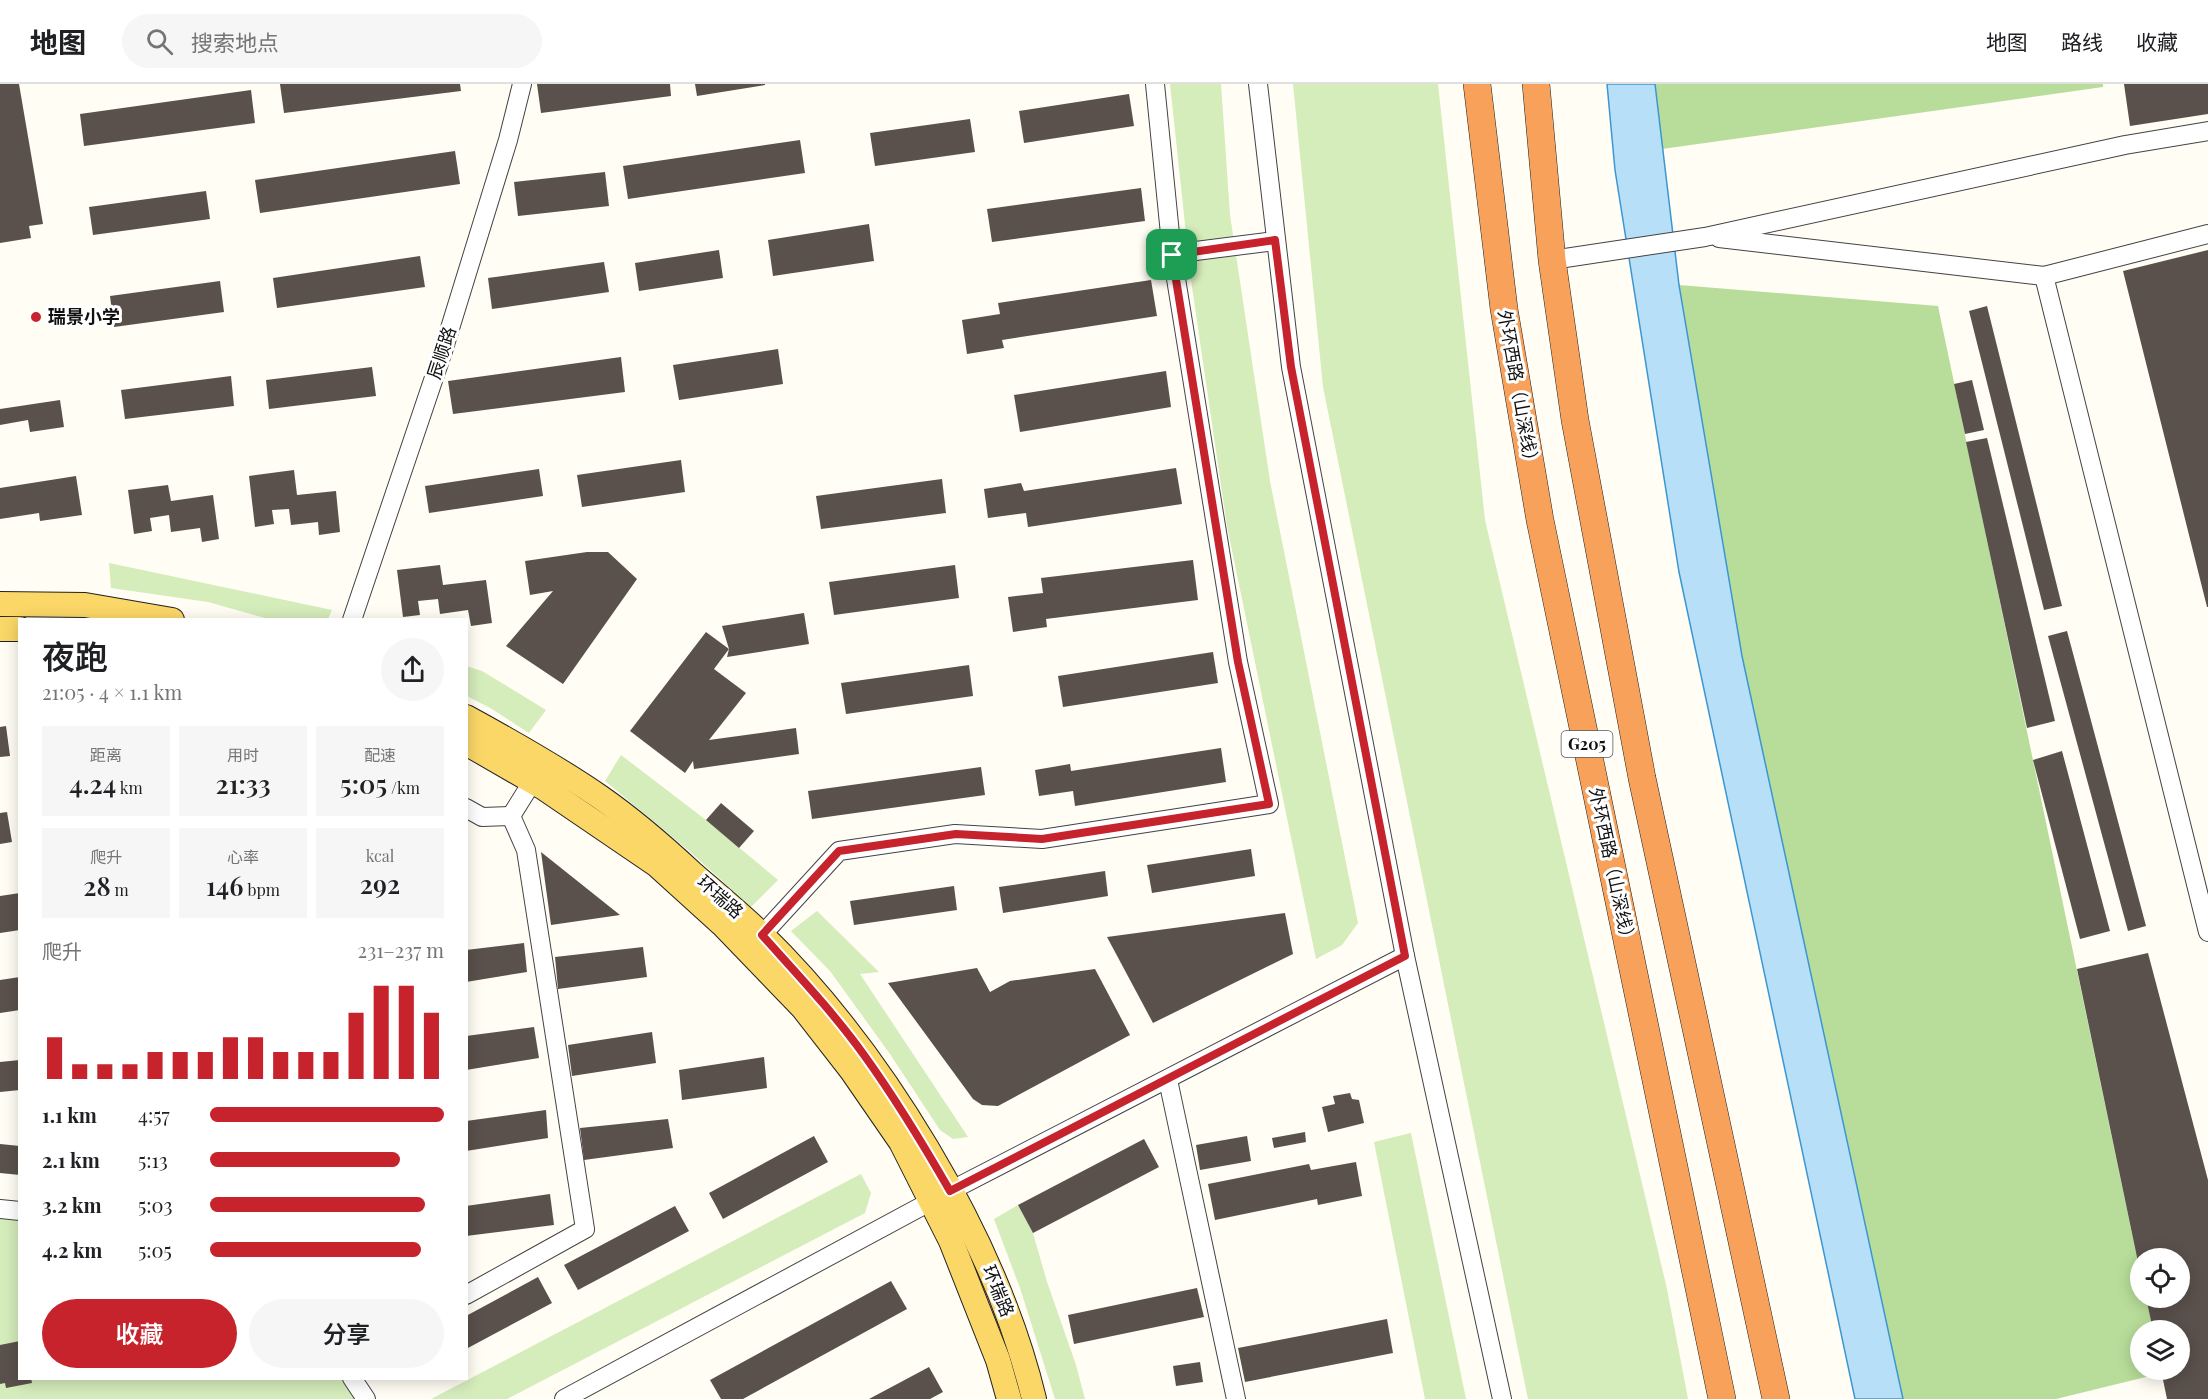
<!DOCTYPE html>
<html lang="zh">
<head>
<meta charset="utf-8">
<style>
	:root { --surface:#fff; --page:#f6f6f6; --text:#202124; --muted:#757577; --line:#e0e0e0; --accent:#c6232c }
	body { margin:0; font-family:"Playfair Display","Noto Sans SC",serif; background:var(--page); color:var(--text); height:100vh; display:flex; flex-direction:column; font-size:22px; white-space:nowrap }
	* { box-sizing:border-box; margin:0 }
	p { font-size:20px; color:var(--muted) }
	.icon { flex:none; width:33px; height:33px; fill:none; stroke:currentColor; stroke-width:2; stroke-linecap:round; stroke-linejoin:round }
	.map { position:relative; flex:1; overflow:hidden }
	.panel { position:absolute; left:18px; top:534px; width:450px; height:762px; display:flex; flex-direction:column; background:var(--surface); border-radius:0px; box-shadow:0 3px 15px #0003 }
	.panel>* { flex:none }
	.fabs { position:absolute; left:2130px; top:1164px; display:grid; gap:12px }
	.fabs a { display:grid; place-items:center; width:60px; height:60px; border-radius:50%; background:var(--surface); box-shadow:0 3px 15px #0003; font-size:30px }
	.pin { position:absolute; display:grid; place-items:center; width:51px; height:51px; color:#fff; margin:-26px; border-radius:12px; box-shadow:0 3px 9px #0006 }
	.round { display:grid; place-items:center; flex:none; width:63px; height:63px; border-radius:32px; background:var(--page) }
	.overview { display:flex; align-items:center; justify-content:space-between; height:102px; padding:0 24px }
	h1 { font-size:33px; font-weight:600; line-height:45px }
	.metrics { display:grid; grid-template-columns:repeat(3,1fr); gap:9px; height:102px; padding:6px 24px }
	.metrics div { display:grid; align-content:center; border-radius:0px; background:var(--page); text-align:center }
	.metrics b { font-size:26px; font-weight:600 }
	.metrics small { font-size:16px; font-weight:400 }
	.metrics p { font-size:16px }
	.chart { height:168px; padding:12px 24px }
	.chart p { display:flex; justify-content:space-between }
	.chart svg { width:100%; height:108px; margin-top:6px; stroke:var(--accent); stroke-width:6 }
	.primary-button { display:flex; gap:12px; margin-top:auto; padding:12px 24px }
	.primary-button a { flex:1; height:69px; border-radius:36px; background:var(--accent); color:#fff; font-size:24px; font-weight:600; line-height:69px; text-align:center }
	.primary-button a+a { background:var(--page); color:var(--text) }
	ul { padding:0 24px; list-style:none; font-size:20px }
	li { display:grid; grid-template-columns:96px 72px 1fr; align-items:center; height:45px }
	li i { height:15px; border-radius:8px; background:var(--accent) }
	header { display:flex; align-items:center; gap:36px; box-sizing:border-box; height:84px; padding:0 30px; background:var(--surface); border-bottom:2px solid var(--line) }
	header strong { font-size:28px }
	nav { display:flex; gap:33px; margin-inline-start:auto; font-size:21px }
	.search { width:420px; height:54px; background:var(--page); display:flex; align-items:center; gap:15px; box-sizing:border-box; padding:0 21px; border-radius:33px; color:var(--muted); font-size:22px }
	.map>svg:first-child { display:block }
	.green { fill:#d5ecbb }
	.forest { fill:#b8dd9a }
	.water { fill:#b7e0f8; stroke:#3c96d1; stroke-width:1.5 }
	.building { fill:#5a514c }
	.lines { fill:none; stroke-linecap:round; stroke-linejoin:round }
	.minor-casing { stroke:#434343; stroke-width:20 }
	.major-casing { stroke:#212121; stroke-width:26 }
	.highway-casing { stroke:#212121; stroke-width:28 }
	.minor { stroke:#fff; stroke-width:18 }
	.major { stroke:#fbd768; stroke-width:24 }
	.highway { stroke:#f7a15a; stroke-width:27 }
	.route-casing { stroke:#fff; stroke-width:12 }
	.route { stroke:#c6232c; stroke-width:8 }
	.poi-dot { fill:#c6232c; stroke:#fff; stroke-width:2 }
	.labels { text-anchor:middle; stroke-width:6; stroke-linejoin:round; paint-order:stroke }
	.shield { fill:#fff; stroke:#585858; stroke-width:1.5 }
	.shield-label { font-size:16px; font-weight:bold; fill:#101010 }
	.poi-label { font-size:18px; font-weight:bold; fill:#101010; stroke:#fff; text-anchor:start }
	.street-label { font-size:18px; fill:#101010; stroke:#fff }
</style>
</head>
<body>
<header>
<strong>地图</strong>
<div class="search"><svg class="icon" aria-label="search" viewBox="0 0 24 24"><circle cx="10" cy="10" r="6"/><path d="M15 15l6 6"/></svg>搜索地点</div>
<nav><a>地图</a><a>路线</a><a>收藏</a></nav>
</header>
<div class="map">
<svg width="2208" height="1315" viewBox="0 0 2208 1315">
	<rect width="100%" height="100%" fill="#fffdf4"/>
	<!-- green -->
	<g class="green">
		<polygon points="1170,0 1221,0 1230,131 1270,397 1358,839 1342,861 1316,875 1227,442 1191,196"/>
		<polygon points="1293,0 1438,0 1485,436 1667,1205 1688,1315 1528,1315 1323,303"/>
		<polygon points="109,479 332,526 328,535 268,535 208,518 111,504"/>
		<polygon points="466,582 482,587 546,626 529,649 492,625 467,612"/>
		<polygon points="621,671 706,736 778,796 751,823 688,766 605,697"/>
		<polygon points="817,827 879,888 860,890 968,1053 953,1055 940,1046 890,970 830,887 791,847"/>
		<polygon points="1411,1049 1466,1315 1425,1315 1374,1058"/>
		<polygon points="861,1090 871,1109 865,1129 507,1315 431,1315"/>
		<polygon points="1018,1121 1033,1149 1047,1198 1076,1281 1085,1315 1055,1315 1020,1204 994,1135"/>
		<polygon points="0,1125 19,1127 20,1294 352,1295 366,1315 0,1315"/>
	</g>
	<!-- forest -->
	<g class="forest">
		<polygon points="1655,0 2103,0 2103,3 1662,65"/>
		<polygon points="1679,201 1938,222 2140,1188 2140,1214 2146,1214 2153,1246 2140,1246 2140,1286 2161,1286 2162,1289 2056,1315 1903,1315 1742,572"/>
	</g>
	<!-- water -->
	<polygon class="water" points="1607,0 1655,0 1679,201 1742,572 1903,1315 1855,1315 1679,488 1615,86"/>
	<!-- building -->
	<g class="building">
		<polygon points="0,0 19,0 43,140 29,142 31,154 0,159"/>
		<polygon points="280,0 460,0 461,7 284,29"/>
		<polygon points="537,0 670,0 671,12 541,29"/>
		<polygon points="695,0 765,0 765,1 697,12"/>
		<polygon points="2124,0 2208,0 2208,30 2130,42"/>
		<polygon points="251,6 255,39 84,62 80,30"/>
		<polygon points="1129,10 1134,42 1024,59 1019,27"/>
		<polygon points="970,35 975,68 875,82 870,49"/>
		<polygon points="800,56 805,89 628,115 623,82"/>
		<polygon points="455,67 460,100 260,129 255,96"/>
		<polygon points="605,88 609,122 518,132 514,98"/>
		<polygon points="1141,104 1145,137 992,158 987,125"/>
		<polygon points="206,107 210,135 93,151 89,123"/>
		<polygon points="869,140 874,177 773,192 768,156"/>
		<polygon points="719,166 723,194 639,207 635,179"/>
		<polygon points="2208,166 2208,523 2207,523 2123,187"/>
		<polygon points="420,172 425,203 277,224 273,194"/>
		<polygon points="604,178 609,208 492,225 488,194"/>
		<polygon points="1151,196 1157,232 1002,256 1004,264 967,270 962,236 1000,230 998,219"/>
		<polygon points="220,197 224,228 114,243 110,212"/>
		<polygon points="1987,222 2062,522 2044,526 1969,227"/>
		<polygon points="778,265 783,300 679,316 673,281"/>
		<polygon points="621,273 625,308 453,330 448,297"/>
		<polygon points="372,283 376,312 269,325 266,296"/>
		<polygon points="1166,287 1171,323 1020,348 1014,311"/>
		<polygon points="231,292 234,322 125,335 121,306"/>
		<polygon points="1972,296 1984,346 1965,350 1954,300"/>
		<polygon points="60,316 64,343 30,348 28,336 0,341 0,325"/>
		<polygon points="1987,354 2055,637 2027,644 1966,358"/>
		<polygon points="681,376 685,408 582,423 577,391"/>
		<polygon points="1176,384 1182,420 1028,443 1026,429 988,434 984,405 1021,399 1024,407"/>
		<polygon points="539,385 543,412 429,429 425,402"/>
		<polygon points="294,386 297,411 336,407 340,448 319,451 318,438 291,441 289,425 272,426 274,440 255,443 249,392"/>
		<polygon points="76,392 82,431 40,437 39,429 0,435 0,404"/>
		<polygon points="942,395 946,429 821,445 816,412"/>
		<polygon points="168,401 171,417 213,411 219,455 202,458 200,444 171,448 169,431 150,434 152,447 134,450 128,406"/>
		<polygon points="587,468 608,468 637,495 563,600 506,562 553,507 530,511 525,477"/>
		<polygon points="1193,476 1198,516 1046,535 1047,543 1013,548 1008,513 1043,509 1041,494"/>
		<polygon points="440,481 443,501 486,496 492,539 471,542 468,526 440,530 438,515 418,517 420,531 403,533 397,486"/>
		<polygon points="955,481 959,514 834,531 829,498"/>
		<polygon points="804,529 809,560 727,573 729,565 722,542"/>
		<polygon points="2067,547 2146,842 2128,847 2048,552"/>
		<polygon points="706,548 729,565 714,585 746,609 709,656 796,644 799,670 694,685 693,677 685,689 630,647"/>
		<polygon points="1213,568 1218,599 1063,623 1058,592"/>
		<polygon points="969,581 973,612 846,630 841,599"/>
		<polygon points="6,642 10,672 0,673 0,643"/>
		<polygon points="1221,664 1226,698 1075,722 1073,707 1039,712 1035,686 1070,680 1071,687"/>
		<polygon points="2062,667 2110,847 2080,855 2033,676"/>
		<polygon points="981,683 985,711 812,735 808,707"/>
		<polygon points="721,719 754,747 739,764 706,736"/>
		<polygon points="7,728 12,758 0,760 0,729"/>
		<polygon points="1251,765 1255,792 1152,809 1147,781"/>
		<polygon points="541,768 620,831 551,841"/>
		<polygon points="1105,787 1108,812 1003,829 999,803"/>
		<polygon points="954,802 957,826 854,841 850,817"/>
		<polygon points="20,809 20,846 0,849 0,812"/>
		<polygon points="1285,829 1293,870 1153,939 1107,853"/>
		<polygon points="524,859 527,888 466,898 466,866"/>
		<polygon points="643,863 647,893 558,905 555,873"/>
		<polygon points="2148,869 2208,1096 2208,1315 2167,1315 2161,1286 2180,1286 2180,1246 2153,1246 2146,1214 2180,1214 2180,1174 2140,1174 2139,1183 2077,885"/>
		<polygon points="977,884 990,908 1010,897 1095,885 1130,951 998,1022 982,1021 973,1015 888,899"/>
		<polygon points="20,893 20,926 0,929 0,896"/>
		<polygon points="534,943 539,974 466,986 466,952"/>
		<polygon points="652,948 656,979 572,992 568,961"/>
		<polygon points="764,973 767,1004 682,1016 679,986"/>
		<polygon points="20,976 20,1006 0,1008 0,978"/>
		<polygon points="1350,1009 1352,1015 1359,1016 1364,1039 1328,1048 1322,1023 1335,1020 1333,1012"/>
		<polygon points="546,1026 548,1054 466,1067 466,1037"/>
		<polygon points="668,1035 673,1064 584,1076 580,1044"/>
		<polygon points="1305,1048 1306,1058 1274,1064 1272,1054"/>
		<polygon points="814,1052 828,1078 723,1135 709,1109"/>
		<polygon points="1247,1052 1251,1077 1200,1086 1196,1061"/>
		<polygon points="1144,1055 1159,1083 1033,1149 1018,1121"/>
		<polygon points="0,1060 20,1062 20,1091 0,1089"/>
		<polygon points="1356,1078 1362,1112 1318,1121 1317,1115 1215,1136 1208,1100 1309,1080 1311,1086"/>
		<polygon points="550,1110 554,1141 466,1152 466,1122"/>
		<polygon points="675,1122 689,1147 578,1206 564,1181"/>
		<polygon points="538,1193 552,1219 466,1265 466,1232"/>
		<polygon points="891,1197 907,1225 743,1315 721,1315 710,1296"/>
		<polygon points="1197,1204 1204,1233 1074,1260 1068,1231"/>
		<polygon points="1387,1235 1393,1269 1245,1298 1238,1264"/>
		<polygon points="20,1257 20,1294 31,1294 32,1299 6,1304 5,1299 0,1300 0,1261"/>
		<polygon points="1200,1278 1203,1298 1176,1302 1173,1282"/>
		<polygon points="929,1283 943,1308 930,1315 869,1315"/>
	</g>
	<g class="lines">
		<!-- minor casing -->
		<g class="minor-casing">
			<g id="minor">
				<polyline points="1258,0 1291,283 1405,872 1502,1315"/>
				<polyline points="1719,154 2044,192 2208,150"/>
				<polyline points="1172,170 1275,157"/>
				<polyline points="1552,176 1705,153 2125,61 2208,47"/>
				<polyline points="2044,192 2208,848"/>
				<polyline points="352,536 443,267 508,56 522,0"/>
				<polyline points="466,724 482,733 511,732"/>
				<polyline points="511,732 539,687"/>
				<polyline points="762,851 839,767 955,750 1042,755 1269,720 1238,578 1172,170 1155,0"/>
				<polyline points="1168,996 1236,1315"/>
				<polyline points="0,1125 20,1127"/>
				<polyline points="466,1211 585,1145 526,766 511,732"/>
				<polyline points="352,1294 366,1315"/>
				<polyline points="564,1315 950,1107 1405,872"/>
			</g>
		</g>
		<!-- major casing -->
		<g class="major-casing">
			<g id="major">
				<polyline points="0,520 85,521 172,536"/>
				<polyline points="0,545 20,545"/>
				<path d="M466 633C512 658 558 684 600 713 633 736 663 762 692 789 715 809 739 829 761 850 880 966 995 1153 1034 1315"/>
				<polyline points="466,659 544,704 657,781 722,840 803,924 852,987 901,1058 951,1157 998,1276 1009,1315"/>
			</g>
		</g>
		<!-- highway casing -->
		<g class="highway-casing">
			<g id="highway">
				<polyline points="1477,0 1504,225 1540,436 1722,1315"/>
				<polyline points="1536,0 1552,176 1575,336 1642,694 1776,1315"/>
			</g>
		</g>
		<!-- minor -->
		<use href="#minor" class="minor"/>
		<!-- major -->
		<use href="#major" class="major"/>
		<!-- highway -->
		<use href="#highway" class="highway"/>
	</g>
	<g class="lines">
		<!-- route casing -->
		<g class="route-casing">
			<path id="route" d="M1275 156 1291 283 1405 872 950 1107C923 1060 895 1014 864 971 833 928 797 890 762 851L839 767 956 750 1042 755 1269 720 1238 578 1172 171Z"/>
		</g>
		<!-- route -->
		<use href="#route" class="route"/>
	</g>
	<!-- markers -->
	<circle class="poi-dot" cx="36" cy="233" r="6"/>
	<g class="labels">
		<!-- shield labels -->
		<rect class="shield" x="1561.5" y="647" width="51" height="26" rx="4.5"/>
		<g class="shield-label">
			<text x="1587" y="666">G205</text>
		</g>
		<!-- poi labels -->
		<g class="poi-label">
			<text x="48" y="239">瑞景小学</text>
		</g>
		<!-- street labels -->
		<g class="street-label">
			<text transform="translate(442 269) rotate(-72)" y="6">辰顺路</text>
			<text transform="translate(1518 306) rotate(80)" y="6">外环西路（山深线）</text>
			<text transform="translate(1612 783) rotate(78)" y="6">外环西路（山深线）</text>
			<text transform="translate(720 813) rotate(42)" y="6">环瑞路</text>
			<text transform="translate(998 1207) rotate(68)" y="6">环瑞路</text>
		</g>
	</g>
</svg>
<div class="fabs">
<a><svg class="icon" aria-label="locate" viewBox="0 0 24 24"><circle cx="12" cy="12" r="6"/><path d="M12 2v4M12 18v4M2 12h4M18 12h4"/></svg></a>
<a><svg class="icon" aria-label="layers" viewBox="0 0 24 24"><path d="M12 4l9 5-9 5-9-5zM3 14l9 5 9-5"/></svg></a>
</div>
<div class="pin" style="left:1172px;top:171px;background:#1e9e55"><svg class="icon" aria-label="arrive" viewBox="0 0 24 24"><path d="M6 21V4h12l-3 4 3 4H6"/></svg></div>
<section class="panel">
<div class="overview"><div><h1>夜跑</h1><p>21:05 · 4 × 1.1 km</p></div><a class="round"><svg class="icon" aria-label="share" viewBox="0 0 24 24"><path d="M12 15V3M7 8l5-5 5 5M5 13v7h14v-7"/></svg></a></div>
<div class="metrics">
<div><p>距离</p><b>4.24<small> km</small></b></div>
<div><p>用时</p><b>21:33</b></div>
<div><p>配速</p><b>5:05<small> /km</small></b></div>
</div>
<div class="metrics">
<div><p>爬升</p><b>28<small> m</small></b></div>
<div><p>心率</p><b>146<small> bpm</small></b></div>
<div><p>kcal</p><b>292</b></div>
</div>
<div class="chart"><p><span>爬升</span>231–237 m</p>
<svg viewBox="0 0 160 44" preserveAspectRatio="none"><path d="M5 44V27M15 44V38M25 44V38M35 44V38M45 44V33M55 44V33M65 44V33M75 44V27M85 44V27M95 44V33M105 44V33M115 44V33M125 44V17M135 44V6M145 44V6M155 44V17"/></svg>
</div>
<ul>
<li><b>1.1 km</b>4:57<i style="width:100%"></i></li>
<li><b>2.1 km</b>5:13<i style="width:81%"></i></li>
<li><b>3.2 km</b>5:03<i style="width:92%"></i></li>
<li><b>4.2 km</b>5:05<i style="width:90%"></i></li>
</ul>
<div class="primary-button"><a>收藏</a><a>分享</a></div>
</section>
</div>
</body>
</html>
